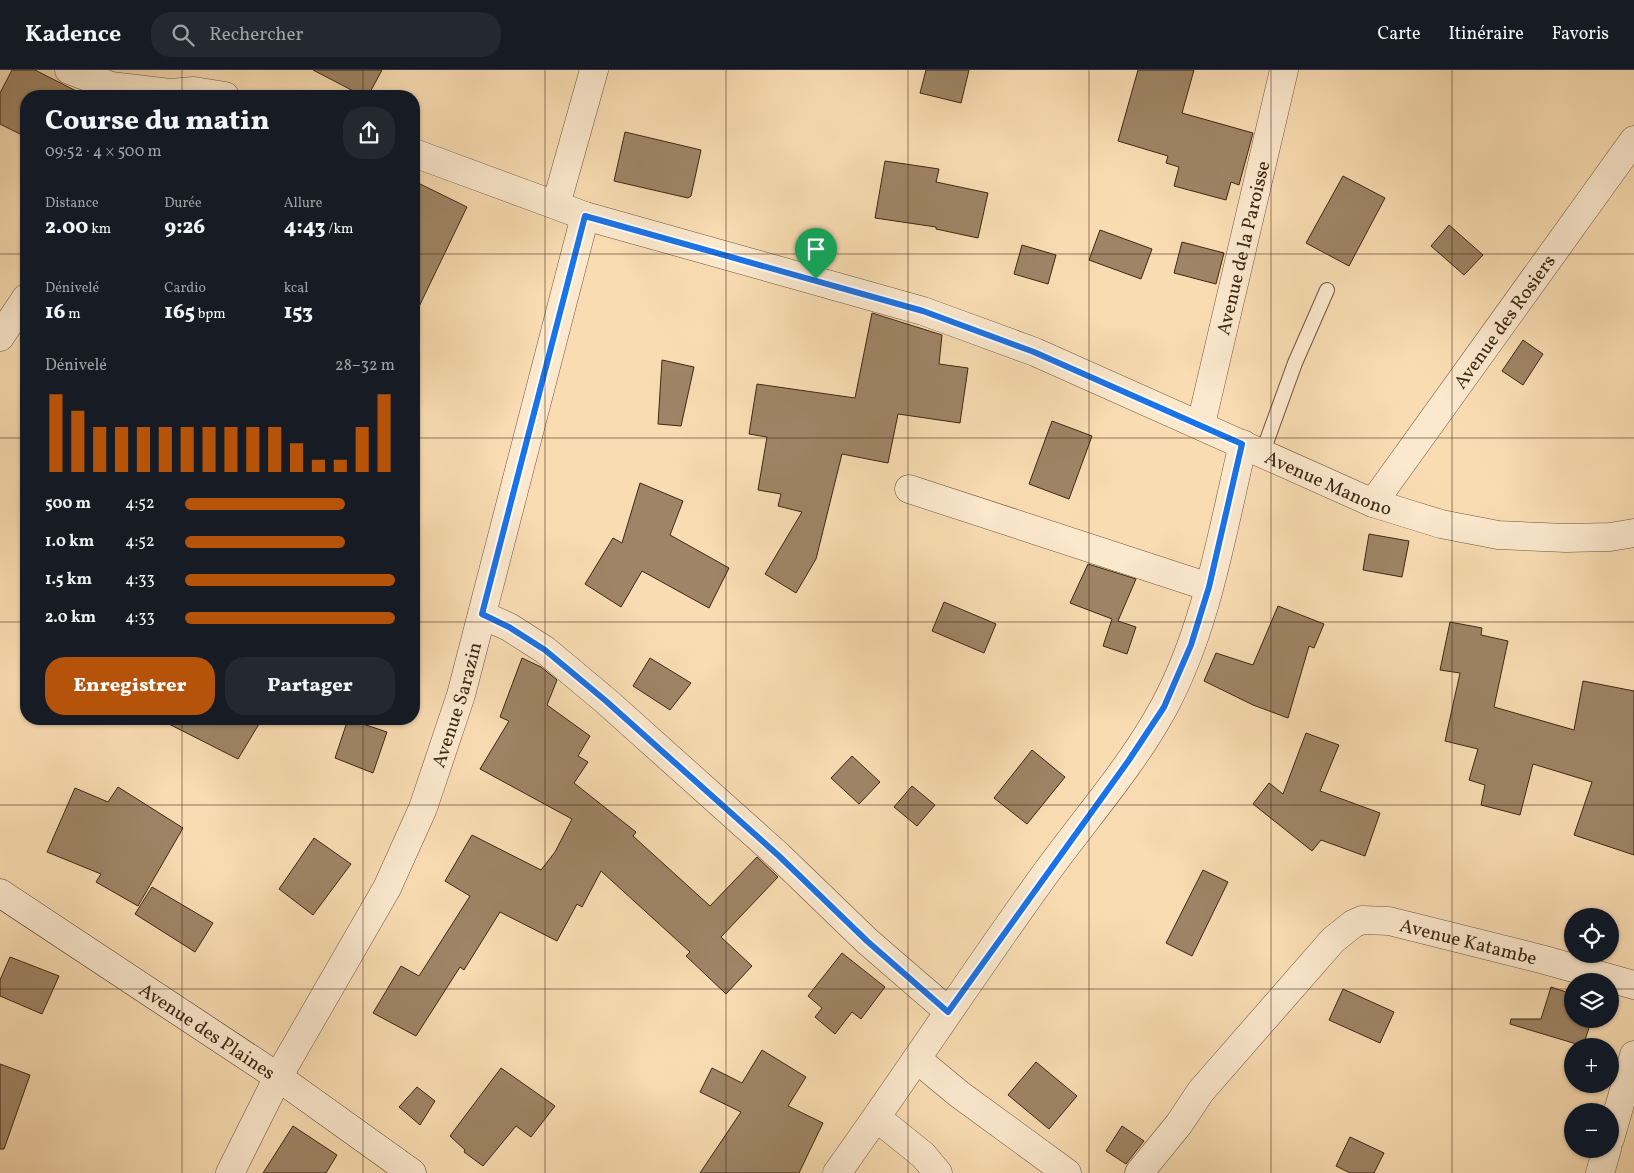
<!DOCTYPE html>
<html lang="fr">
<head>
<meta charset="utf-8">
<style>
	:root { --surface:#171b24; --page:#242831; --text:#f1f3f6; --muted:#9ea1a6; --line:#363941; --accent:#b45309 }
	body { margin:0; font-family:Vollkorn,serif; background:var(--page); color:var(--text); height:100vh; display:flex; flex-direction:column; font-size:19px; white-space:nowrap }
	* { box-sizing:border-box; margin:0 }
	p { font-size:16px; color:var(--muted) }
	.icon { flex:none; width:28px; height:28px; fill:none; stroke:currentColor; stroke-width:2; stroke-linecap:round; stroke-linejoin:round }
	.map { position:relative; flex:1; overflow:hidden }
	.panel { position:absolute; left:20px; top:20px; width:400px; height:635px; display:flex; flex-direction:column; background:var(--surface); border-radius:20px; box-shadow:0 1px 4px #0004 }
	.panel>* { flex:none }
	.controls { position:absolute; left:1564px; top:838px; display:grid; gap:10px }
	.controls a { display:grid; place-items:center; width:55px; height:55px; border-radius:50%; background:var(--surface); box-shadow:0 1px 4px #0004; font-size:25px }
	.pin { position:absolute; display:grid; place-items:center; width:42px; height:42px; color:#fff; margin:-51px -21px; border-radius:50% 50% 50% 0; rotate:-45deg; box-shadow:0 0 5px #0007 }
	.pin .icon { rotate:45deg }
	.round { display:grid; place-items:center; flex:none; width:52px; height:52px; border-radius:20px; background:var(--page) }
	.summary { display:flex; align-items:center; justify-content:space-between; height:85px; padding:0 25px }
	h1 { font-size:28px; font-weight:800; line-height:38px }
	.stats { display:grid; grid-template-columns:repeat(3,1fr); gap:8px; height:85px; padding:5px 25px }
	.stats div { display:grid; align-content:center }
	.stats b { font-size:21px; font-weight:800 }
	.stats small { font-size:14px; font-weight:400 }
	.stats p { font-size:14px }
	.chart { height:140px; padding:10px 25px }
	.chart p { display:flex; justify-content:space-between }
	.chart svg { width:100%; height:90px; margin-top:5px; stroke:var(--accent); stroke-width:6 }
	.action { display:flex; gap:10px; margin-top:auto; padding:10px 25px }
	.action a { flex:1; height:58px; border-radius:20px; background:var(--accent); color:#fff; font-size:20px; font-weight:800; line-height:58px; text-align:center }
	.action a+a { background:var(--page); color:var(--text) }
	ul { padding:0 25px; list-style:none; font-size:16px }
	li { display:grid; grid-template-columns:80px 60px 1fr; align-items:center; height:38px }
	li i { height:12px; border-radius:6px; background:var(--accent) }
	header { display:flex; align-items:center; gap:30px; box-sizing:border-box; height:70px; padding:0 25px; background:var(--surface); border-bottom:1px solid var(--line) }
	header strong { font-size:24px }
	nav { display:flex; gap:28px; margin-inline-start:auto; font-size:18px }
	.search { width:350px; height:45px; background:var(--page); display:flex; align-items:center; gap:12px; box-sizing:border-box; padding:0 18px; border-radius:20px; color:var(--muted); font-size:19px }
	.map>svg:first-child { display:block }
	.building { fill:#9f8566; stroke:#3e2714 }
	.lines { fill:none; stroke-linecap:round; stroke-linejoin:round }
	.lane-casing { stroke:#6d543c; stroke-width:16 }
	.street-casing { stroke:#6d543c; stroke-width:29 }
	.secondary-casing { stroke:#3e2714; stroke-width:29 }
	.lane { stroke:#fbe8cd; stroke-width:14 }
	.street { stroke:#fbe8cd; stroke-width:28 }
	.secondary { stroke:#fbe8cd; stroke-width:28 }
	.route-casing { stroke:#fff; stroke-width:10 }
	.route { stroke:#1a73e8; stroke-width:6 }
	.grid { fill:none; stroke:#3e2714; stroke-width:1; stroke-opacity:0.55 }
	.labels { text-anchor:middle; stroke-width:4; stroke-linejoin:round; paint-order:stroke }
	.street-label { font-size:19px; fill:#3e2714; stroke:#fbe8cd }
</style>
</head>
<body>
<header>
<strong>Kadence</strong>
<div class="search"><svg class="icon" aria-label="search" viewBox="0 0 24 24"><circle cx="10" cy="10" r="6"/><path d="M15 15l6 6"/></svg>Rechercher</div>
<nav><a>Carte</a><a>Itinéraire</a><a>Favoris</a></nav>
</header>
<div class="map">
<svg width="1634" height="1103" viewBox="0 0 1634 1103">
	<rect width="100%" height="100%" fill="#f9dcb2"/>
	<filter id="stains"><feTurbulence type="fractalNoise" baseFrequency=".004" numOctaves="4"/><feColorMatrix values="0 0 0 0 .2 0 0 0 0 .09 0 0 0 0 .02 0 0 0 .5 -.17"/></filter>
	<radialGradient id="worn" r=".72"><stop offset=".6" stop-color="#630" stop-opacity="0"/><stop offset="1" stop-color="#630" stop-opacity=".3"/></radialGradient>
	<!-- building -->
	<g class="building">
		<polygon points="12,0 35,0 86,26 26,26 26,67 0,54 0,23"/>
		<polygon points="313,0 382,0 368,26 363,26"/>
		<polygon points="926,0 969,0 961,33 920,23"/>
		<polygon points="1138,0 1194,0 1182,43 1253,63 1239,115 1231,112 1226,130 1174,116 1179,97 1166,93 1168,86 1118,71"/>
		<polygon points="625,62 701,80 691,126 688,128 614,111"/>
		<polygon points="885,91 939,99 936,112 988,123 978,168 936,159 936,157 875,148"/>
		<polygon points="1343,106 1385,128 1349,196 1306,173"/>
		<polygon points="414,111 467,137 414,247"/>
		<polygon points="1449,155 1483,185 1464,205 1431,176"/>
		<polygon points="1100,160 1152,179 1141,209 1089,190"/>
		<polygon points="1182,172 1224,183 1216,214 1174,203"/>
		<polygon points="1022,175 1056,185 1048,214 1014,204"/>
		<polygon points="872,243 942,265 939,294 968,298 960,353 898,344 888,393 842,384 816,489 796,523 765,504 802,442 778,436 781,424 758,420 767,367 749,364 757,314 855,328"/>
		<polygon points="1523,270 1543,284 1523,315 1502,301"/>
		<polygon points="662,290 694,297 681,356 658,354"/>
		<polygon points="1052,351 1092,366 1069,429 1029,414"/>
		<polygon points="640,413 683,431 670,465 729,498 709,538 642,501 621,537 585,514 613,468 622,473"/>
		<polygon points="1369,464 1409,471 1402,507 1363,500"/>
		<polygon points="1088,494 1136,509 1118,551 1136,557 1127,584 1103,576 1112,549 1070,533"/>
		<polygon points="944,532 996,554 984,583 932,561"/>
		<polygon points="1278,536 1324,554 1314,578 1309,576 1288,648 1253,635 1204,611 1216,583 1253,595"/>
		<polygon points="1450,552 1482,558 1481,565 1508,571 1494,637 1574,660 1583,611 1634,621 1634,785 1574,765 1592,712 1533,694 1520,745 1481,735 1485,715 1469,710 1478,679 1445,671 1460,603 1440,600"/>
		<polygon points="522,588 541,597 557,610 547,635 590,666 578,686 588,692 574,713 636,762 633,766 710,836 757,787 778,807 721,867 752,896 726,924 686,886 690,882 601,801 582,837 577,834 557,871 500,842 464,900 460,897 416,966 373,943 401,896 419,906 470,826 445,811 472,765 541,800 555,782 572,749 480,699 509,651 500,647"/>
		<polygon points="650,588 691,613 670,640 633,616"/>
		<polygon points="159,649 262,649 238,689"/>
		<polygon points="348,649 387,662 373,703 335,688"/>
		<polygon points="1306,663 1339,675 1320,721 1380,743 1365,786 1321,770 1312,781 1253,734 1269,713 1283,724"/>
		<polygon points="1032,680 1065,707 1027,754 994,728"/>
		<polygon points="852,686 880,712 859,734 831,708"/>
		<polygon points="912,716 935,735 917,756 894,737"/>
		<polygon points="118,717 183,758 138,836 96,812 101,804 47,782 75,718 108,732"/>
		<polygon points="314,768 351,794 313,845 279,819"/>
		<polygon points="1203,800 1228,812 1192,886 1166,873"/>
		<polygon points="152,817 213,853 195,882 135,844"/>
		<polygon points="842,883 885,917 861,949 852,942 835,964 815,947 822,938 808,926"/>
		<polygon points="10,887 59,906 42,944 0,926 0,910"/>
		<polygon points="1551,917 1572,924 1572,949 1592,949 1583,976 1510,954 1511,949 1541,949"/>
		<polygon points="1343,919 1394,942 1380,973 1329,950"/>
		<polygon points="762,980 806,1007 788,1036 823,1053 799,1103 700,1103 741,1042 700,1022 712,998 742,1013"/>
		<polygon points="1036,992 1077,1026 1049,1059 1008,1025"/>
		<polygon points="0,994 30,1005 4,1079 0,1079"/>
		<polygon points="501,998 555,1036 531,1067 516,1056 483,1096 464,1082 465,1080 450,1066"/>
		<polygon points="417,1017 435,1031 420,1055 399,1037"/>
		<polygon points="293,1056 337,1085 326,1103 263,1103"/>
		<polygon points="1122,1056 1144,1071 1126,1094 1106,1081"/>
		<polygon points="1350,1067 1384,1083 1374,1103 1350,1103 1336,1096"/>
	</g>
	<g class="lines">
		<!-- lane casing -->
		<g class="lane-casing">
			<polyline id="lane" points="1262,384 1295,293 1327,220"/>
		</g>
		<!-- street casing -->
		<g class="street-casing">
			<g id="street">
				<polyline points="69,0 111,16 170,23 194,21 225,26"/>
				<path id="s1" d="M414 83 585 146 923 241 1035 282 1373 433 1441 454 1498 465 1566 468 1610 467 1634 463"/>
				<polyline points="556,135 594,0"/>
				<polyline points="0,267 26,228"/>
				<path id="s2" d="M1201 354 1284 0"/>
				<polyline points="909,419 1209,517"/>
				<path id="s3" d="M1373 433 1634 70"/>
				<polyline points="482,545 509,557 545,580 606,631 779,786 867,871 948,941"/>
				<polyline points="918,990 959,1024 1067,1103"/>
				<polyline points="877,1048 923,1085 938,1103"/>
				<polyline points="1610,1069 1634,985"/>
				<path id="s4" d="M230 1103 278 1007 387 818 423 738 461 625 585 146"/>
				<path d="M837 1103C907 1005 973 904 1043 807 1083 751 1131 698 1164 637 1207 557 1222 462 1243 374"/>
				<path id="s5" d="M1139 1103 1179 1054 1201 1021 1333 870 1353 854 1362 850 1389 851 1541 889 1634 915"/>
				<polyline points="1600,1103 1607,1079"/>
			</g>
		</g>
		<!-- secondary casing -->
		<g class="secondary-casing">
			<g id="secondary">
				<path id="s6" d="M0 823 278 1007 412 1103"/>
			</g>
		</g>
		<!-- lane -->
		<use href="#lane" class="lane"/>
		<!-- street -->
		<use href="#street" class="street"/>
		<!-- secondary -->
		<use href="#secondary" class="secondary"/>
	</g>
	<g class="lines">
		<!-- route casing -->
		<g class="route-casing">
			<polygon id="route" points="585,146 923,241 1034,282 1242,374 1209,517 1191,575 1164,637 1129,690 948,942 867,871 779,786 606,631 545,580 509,557 482,544"/>
		</g>
		<!-- route -->
		<use href="#route" class="route"/>
	</g>
	<!-- grid -->
	<path class="grid" d="M182 0V26M363 0V26M545 0V1103M726 0V1103M908 0V1103M1089 0V1103M1271 0V1103M1452 0V1103M0 184H26M414 184H1634M0 368H26M414 368H1634M0 552H26M414 552H1634M182 649V1103M363 649V1103M0 735H1634M0 919H1572M1610 919H1634"/>
	<g class="labels">
		<!-- street labels -->
		<g class="street-label">
			<text dy="7" stroke="none"><textPath href="#s2" startOffset="181">Avenue de la Paroisse</textPath></text>
			<text dy="7" stroke="none"><textPath href="#s3" startOffset="224">Avenue des Rosiers</textPath></text>
			<text dy="7" stroke="none"><textPath href="#s1" startOffset="974">Avenue Manono</textPath></text>
			<text dy="7" stroke="none"><textPath href="#s4" startOffset="522">Avenue Sarazin</textPath></text>
			<text dy="7" stroke="none"><textPath href="#s5" startOffset="448">Avenue Katambe</textPath></text>
			<text dy="7" stroke="none"><textPath href="#s6" startOffset="249">Avenue des Plaines</textPath></text>
		</g>
	</g>
	<rect width="100%" height="100%" filter="url(#stains)"/>
	<rect width="100%" height="100%" fill="url(#worn)"/>
</svg>
<div class="controls">
<a><svg class="icon" aria-label="locate" viewBox="0 0 24 24"><circle cx="12" cy="12" r="6"/><path d="M12 2v4M12 18v4M2 12h4M18 12h4"/></svg></a>
<a><svg class="icon" aria-label="layers" viewBox="0 0 24 24"><path d="M12 4l9 5-9 5-9-5zM3 14l9 5 9-5"/></svg></a>
<a>+</a>
<a>−</a>
</div>
<div class="pin" style="left:816px;top:209px;background:#1e9e55"><svg class="icon" aria-label="arrive" viewBox="0 0 24 24"><path d="M6 21V4h12l-3 4 3 4H6"/></svg></div>
<section class="panel">
<div class="summary"><div><h1>Course du matin</h1><p>09:52 · 4 × 500 m</p></div><a class="round"><svg class="icon" aria-label="share" viewBox="0 0 24 24"><path d="M12 15V3M7 8l5-5 5 5M5 13v7h14v-7"/></svg></a></div>
<div class="stats">
<div><p>Distance</p><b>2.00<small> km</small></b></div>
<div><p>Durée</p><b>9:26</b></div>
<div><p>Allure</p><b>4:43<small> /km</small></b></div>
</div>
<div class="stats">
<div><p>Dénivelé</p><b>16<small> m</small></b></div>
<div><p>Cardio</p><b>165<small> bpm</small></b></div>
<div><p>kcal</p><b>153</b></div>
</div>
<div class="chart"><p><span>Dénivelé</span>28–32 m</p>
<svg viewBox="0 0 160 44" preserveAspectRatio="none"><path d="M5 44V6M15 44V14M25 44V22M35 44V22M45 44V22M55 44V22M65 44V22M75 44V22M85 44V22M95 44V22M105 44V22M115 44V30M125 44V38M135 44V38M145 44V22M155 44V6"/></svg>
</div>
<ul>
<li><b>500 m</b>4:52<i style="width:76%"></i></li>
<li><b>1.0 km</b>4:52<i style="width:76%"></i></li>
<li><b>1.5 km</b>4:33<i style="width:100%"></i></li>
<li><b>2.0 km</b>4:33<i style="width:100%"></i></li>
</ul>
<div class="action"><a>Enregistrer</a><a>Partager</a></div>
</section>
</div>
</body>
</html>
